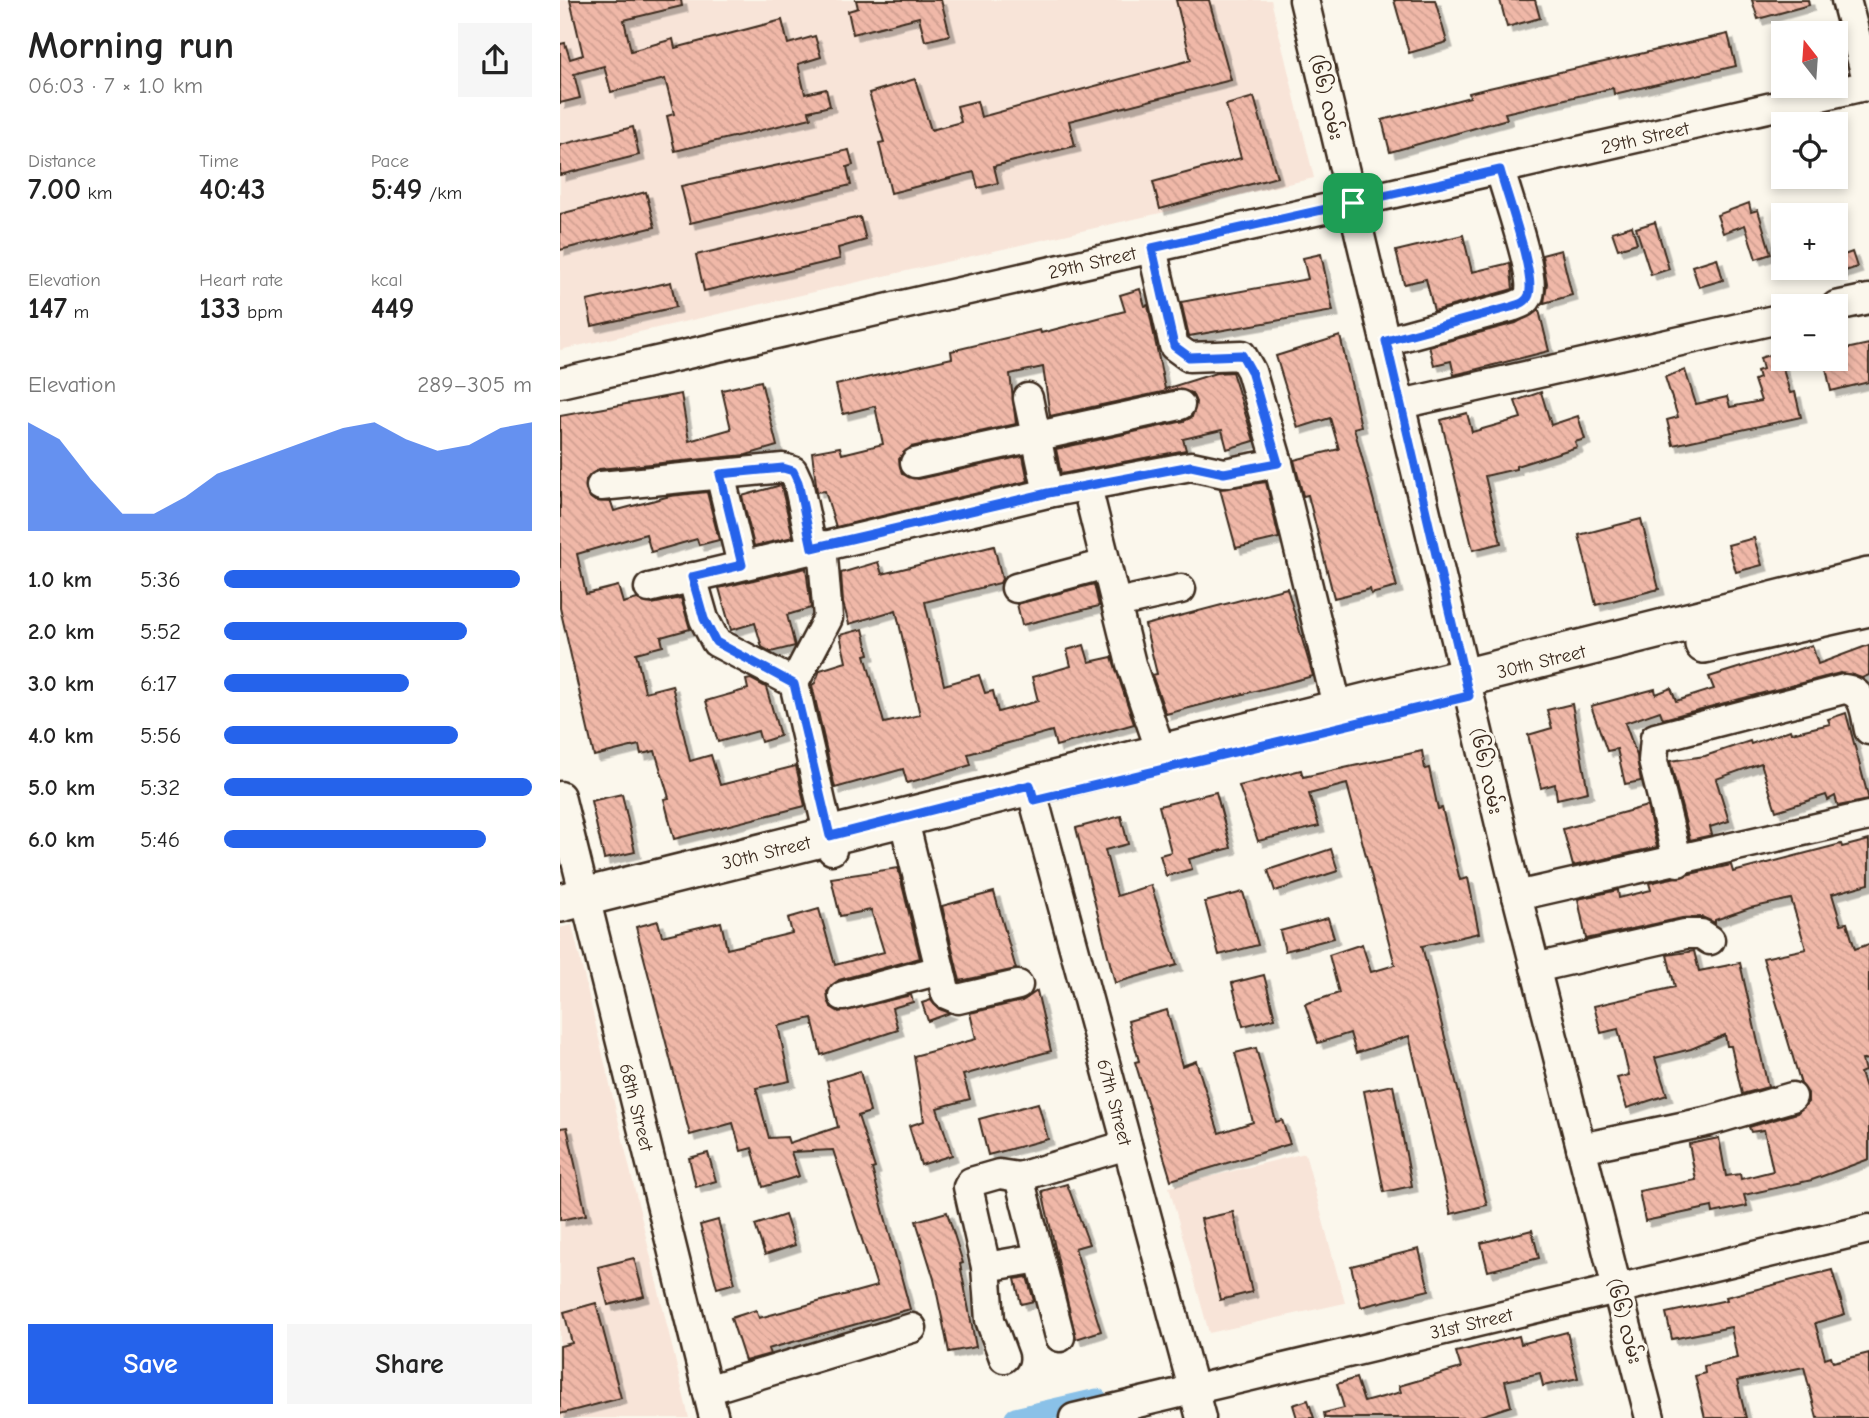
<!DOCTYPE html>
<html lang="en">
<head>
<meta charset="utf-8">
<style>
	:root { --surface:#fff; --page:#f6f6f6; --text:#222; --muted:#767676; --accent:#2563eb }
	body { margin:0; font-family:"Comic Neue","Noto Sans Myanmar",sans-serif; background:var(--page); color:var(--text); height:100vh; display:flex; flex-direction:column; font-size:26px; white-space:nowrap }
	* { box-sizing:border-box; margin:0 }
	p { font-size:23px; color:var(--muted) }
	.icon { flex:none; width:38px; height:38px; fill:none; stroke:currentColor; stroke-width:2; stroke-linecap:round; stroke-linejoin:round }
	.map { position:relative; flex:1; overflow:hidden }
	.details { display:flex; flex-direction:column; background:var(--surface); width:560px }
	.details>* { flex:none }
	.needle { width:46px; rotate:343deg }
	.fabs { position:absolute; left:1211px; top:21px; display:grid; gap:14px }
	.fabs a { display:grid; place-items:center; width:77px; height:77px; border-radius:0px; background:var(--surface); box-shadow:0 4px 10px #0003; font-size:35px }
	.pin { position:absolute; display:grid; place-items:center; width:60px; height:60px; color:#fff; margin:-30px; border-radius:14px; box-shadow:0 4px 10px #0006 }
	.round { display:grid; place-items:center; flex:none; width:74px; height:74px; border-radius:0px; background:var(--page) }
	.head { display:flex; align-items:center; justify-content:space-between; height:119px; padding:0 28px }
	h1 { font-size:38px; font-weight:600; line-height:52px }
	.stats { display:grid; grid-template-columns:repeat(3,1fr); gap:10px; height:119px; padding:7px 28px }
	.stats div { display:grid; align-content:center }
	.stats b { font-size:30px; font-weight:600 }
	.stats small { font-size:19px; font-weight:400 }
	.stats p { font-size:19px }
	.chart { height:196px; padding:14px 28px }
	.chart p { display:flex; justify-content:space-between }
	.chart svg { width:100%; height:126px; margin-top:7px; fill:var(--accent); opacity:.7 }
	.cta { display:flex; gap:14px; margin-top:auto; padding:14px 28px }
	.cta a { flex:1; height:80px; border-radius:0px; background:var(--accent); color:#fff; font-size:28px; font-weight:600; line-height:80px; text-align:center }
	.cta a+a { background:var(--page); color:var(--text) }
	ul { padding:0 28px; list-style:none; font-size:23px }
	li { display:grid; grid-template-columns:112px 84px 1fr; align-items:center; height:52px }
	li i { height:18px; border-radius:9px; background:var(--accent) }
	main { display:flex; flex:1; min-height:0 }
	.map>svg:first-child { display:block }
	.built { fill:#f8e4d8 }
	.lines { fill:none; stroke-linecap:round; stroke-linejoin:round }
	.canal { stroke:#8ac1e8; stroke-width:21 }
	.building { fill:url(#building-back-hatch); stroke:#3b2a1e; stroke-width:2; filter:url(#shadow) }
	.minor-casing { stroke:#3b2a1e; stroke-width:33 }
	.major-casing { stroke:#3b2a1e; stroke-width:42 }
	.minor { stroke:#fbf7ec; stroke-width:28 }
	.major { stroke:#fbf7ec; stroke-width:37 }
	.route-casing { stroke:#fff; stroke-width:14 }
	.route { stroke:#2563eb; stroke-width:9 }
	.labels { text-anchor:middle; stroke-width:6; stroke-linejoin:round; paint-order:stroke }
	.street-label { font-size:19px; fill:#3b2a1e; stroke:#fbf7ec }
</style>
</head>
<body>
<main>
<section class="details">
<div class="head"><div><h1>Morning run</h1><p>06:03 · 7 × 1.0 km</p></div><a class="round"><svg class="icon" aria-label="share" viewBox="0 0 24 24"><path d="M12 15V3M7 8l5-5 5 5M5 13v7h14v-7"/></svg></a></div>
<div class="stats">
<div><p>Distance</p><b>7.00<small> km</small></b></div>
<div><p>Time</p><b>40:43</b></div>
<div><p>Pace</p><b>5:49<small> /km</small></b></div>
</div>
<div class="stats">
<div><p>Elevation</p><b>147<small> m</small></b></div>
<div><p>Heart rate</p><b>133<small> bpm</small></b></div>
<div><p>kcal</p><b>449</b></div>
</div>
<div class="chart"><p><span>Elevation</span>289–305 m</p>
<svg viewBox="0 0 160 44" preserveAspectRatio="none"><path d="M0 44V6L10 12L20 26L30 38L40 38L50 32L60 24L70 20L80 16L90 12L100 8L110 6L120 12L130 16L140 14L150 8L160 6V44z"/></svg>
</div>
<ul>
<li><b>1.0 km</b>5:36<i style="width:96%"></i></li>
<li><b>2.0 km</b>5:52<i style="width:79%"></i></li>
<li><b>3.0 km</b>6:17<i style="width:60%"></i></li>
<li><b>4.0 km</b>5:56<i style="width:76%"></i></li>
<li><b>5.0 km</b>5:32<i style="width:100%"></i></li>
<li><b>6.0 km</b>5:46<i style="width:85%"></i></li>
</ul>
<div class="cta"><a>Save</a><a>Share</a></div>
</section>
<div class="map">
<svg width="1309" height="1418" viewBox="0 0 1309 1418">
	<defs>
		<pattern id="building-back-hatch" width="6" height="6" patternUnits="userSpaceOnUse" patternTransform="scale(1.75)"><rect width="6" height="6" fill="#f0b8a8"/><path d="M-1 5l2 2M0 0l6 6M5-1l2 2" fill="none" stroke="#cf9e90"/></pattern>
		<filter id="shadow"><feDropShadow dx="5.5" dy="5.5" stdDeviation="0" flood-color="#0004"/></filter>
	</defs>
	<rect width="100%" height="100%" fill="#fbf7ec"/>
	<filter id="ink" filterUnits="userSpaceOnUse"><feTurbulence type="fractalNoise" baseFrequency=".0143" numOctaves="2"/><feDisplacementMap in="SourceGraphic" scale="14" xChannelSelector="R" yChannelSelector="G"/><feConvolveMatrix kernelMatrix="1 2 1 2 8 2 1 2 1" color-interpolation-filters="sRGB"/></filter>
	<g filter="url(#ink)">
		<!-- built -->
		<g class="built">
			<polygon points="0,0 711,0 754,178 0,350"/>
			<polygon points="12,925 129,1418 0,1418 0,928"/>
			<polygon points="745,1153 785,1303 649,1333 609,1187"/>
		</g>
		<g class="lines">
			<!-- canal -->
			<polyline class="canal" points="455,1418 537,1399"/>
		</g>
		<!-- building -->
		<g class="building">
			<polygon points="10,0 121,0 122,6 64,20 71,51 113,39 115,48 222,20 228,44 255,36 261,57 238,64 245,94 266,89 270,106 249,111 251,118 115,151 107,116 114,114 105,79 51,92 44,66 14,74 20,98 0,103 0,44 5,43 10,59 23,55"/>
			<polygon points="296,0 381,0 390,35 365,41 359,17 293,34 288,11 298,8"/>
			<polygon points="616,0 649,0 671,80 509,121 515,146 434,166 438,183 418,188 414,172 331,193 319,143 324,142 309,93 355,79 371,130 401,122 397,106 417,101 421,117 631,60"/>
			<polygon points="834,0 875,0 887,42 849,53"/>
			<polygon points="940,0 975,0 980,18 947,27"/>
			<polygon points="1192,0 1248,0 1249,5 1198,19"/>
			<polygon points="1168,34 1176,66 1054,94 1053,88 945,113 947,119 830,152 822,120 910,97 909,93 929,88"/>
			<polygon points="694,97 717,177 600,209 593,182 681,158 666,105"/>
			<polygon points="73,127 79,155 0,175 0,145"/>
			<polygon points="289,150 293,165 287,167 291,185 130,223 121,186"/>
			<polygon points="86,192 95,227 0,250 0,214"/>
			<polygon points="1189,203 1191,212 1198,210 1211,254 1196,259 1185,225 1163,233 1157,215"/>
			<polygon points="300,217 306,240 278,248 280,259 144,291 136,255"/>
			<polygon points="1095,222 1109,269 1091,275 1076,228"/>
			<polygon points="1072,226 1077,243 1058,249 1052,232"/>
			<polygon points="903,235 912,272 950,263 953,289 874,311 866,279 844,284 836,251"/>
			<polygon points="1001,250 1012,295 984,303 987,283 982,255"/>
			<polygon points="1292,252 1297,267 1276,274 1276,258"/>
			<polygon points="761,254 773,311 629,336 621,302 748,279 743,258"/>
			<polygon points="1157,258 1163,280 1139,287 1132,266"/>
			<polygon points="111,282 116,307 32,326 27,301"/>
			<polygon points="580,289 585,306 588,305 605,389 656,373 672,372 694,441 667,449 662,430 623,439 626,450 501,474 496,449 624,421 632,417 636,402 632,393 616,389 490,416 483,367 450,374 456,424 351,447 339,459 342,474 358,479 463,456 468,481 276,527 265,491 257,492 252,452 280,447 282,454 323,444 315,406 283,414 276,385 392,358 391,351 480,330 481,333 565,311 560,295"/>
			<polygon points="979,310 989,351 894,375 891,361 874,365 869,346 956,323"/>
			<polygon points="780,336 801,426 794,428 837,587 811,594 810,589 774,598 748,495 743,496 734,460 779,449 770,418 738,428 716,356"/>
			<polygon points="1309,344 1309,382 1271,391 1264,359 1276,359 1276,351"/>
			<polygon points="1218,352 1230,393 1235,392 1241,417 1113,445 1107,420 1118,417 1105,377 1125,370 1136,404 1167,397 1170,407 1201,401 1194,380 1199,378 1197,371 1203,369 1200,358"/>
			<polygon points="201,381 217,446 186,455 39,469 26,480 28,496 35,501 51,502 54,511 110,496 147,492 159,540 139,545 137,539 91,552 86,534 17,554 26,594 58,586 63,603 77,599 92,604 121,598 130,629 101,637 103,646 76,653 85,692 112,685 130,761 151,755 160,785 236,766 245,806 114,839 104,799 109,798 95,751 81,754 79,745 34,756 0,608 0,416 121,394 129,441 171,429 162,390"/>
			<polygon points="981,392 991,425 1018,416 1025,439 1015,442 1017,447 956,466 956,469 925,476 941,543 913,550 881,420 907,413 912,432 961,418 955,401"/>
			<polygon points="706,482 719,538 676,548 660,489"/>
			<polygon points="221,485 233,537 194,546 182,496"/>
			<polygon points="1081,519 1099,589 1036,605 1019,535"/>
			<polygon points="1194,538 1202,565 1176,572 1168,545"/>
			<polygon points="434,546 442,579 440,583 365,602 384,685 419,675 425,693 433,691 438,712 478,701 472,677 511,666 507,650 524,645 529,662 552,657 574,724 496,746 492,731 408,754 411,765 347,783 343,769 275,788 252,685 255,683 260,670 286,662 280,635 303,629 309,654 305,655 324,723 360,715 336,610 289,624 283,603 281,573 318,562 322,574"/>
			<polygon points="246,568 251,608 227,615 235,646 211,652 202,647 195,623 171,630 159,588"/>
			<polygon points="534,584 539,606 462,625 457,604"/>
			<polygon points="727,588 753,676 606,714 592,675 597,674 585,625"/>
			<polygon points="1252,645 1258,664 1309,645 1309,675 1302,678 1280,673 1103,719 1100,711 1065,723 1077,756 1081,781 1065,784 1057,749 1047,751 1031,706 1095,689 1096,694 1111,688 1116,701 1154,689 1149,677"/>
			<polygon points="191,679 206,687 220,736 201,742 198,731 158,742 146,701 188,689 186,680"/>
			<polygon points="1012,704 1028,792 997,799 995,784 981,788 968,735 992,728 987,710"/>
			<polygon points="1286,713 1309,800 1278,806 1275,796 1268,800 1266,795 1216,811 1201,763 1156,779 1169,821 1150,827 1152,835 1130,840 1110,761 1145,756 1190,741 1191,744 1230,730 1231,733 1270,724 1268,719"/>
			<polygon points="862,751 865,769 869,768 878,809 882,808 900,880 908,878 919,933 862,946 927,1205 891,1214 849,1036 796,1053 790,1033 758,1043 745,1004 779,993 769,955 802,944 811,972 835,965 787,784 749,794 759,826 698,841 679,786 741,770 743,777"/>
			<polygon points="656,792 671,848 629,859 632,869 606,876 600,855 611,852 599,806"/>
			<polygon points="62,794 75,852 44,859 31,801"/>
			<polygon points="1087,806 1097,847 1013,866 1003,829"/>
			<polygon points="561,816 568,844 545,850 557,896 591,885 617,965 555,983 516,828"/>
			<polygon points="1309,840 1309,884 1272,894 1281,924 1287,923 1295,949 1309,944 1309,1059 1302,1060 1305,1071 1300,1073 1309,1099 1309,1159 1252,1180 1184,1195 1187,1206 1153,1213 1152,1207 1085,1221 1079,1191 1136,1180 1129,1144 1159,1138 1166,1176 1180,1174 1181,1179 1213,1171 1204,1130 1191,1132 1189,1127 1237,1113 1248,1102 1248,1093 1241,1084 1203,958 1246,949 1231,899 1190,908 1155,920 1155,923 1142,917 1122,918 1026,939 1018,899 1058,890 1059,898 1091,890 1089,883 1171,865 1173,872 1281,844 1282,847"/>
			<polygon points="771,849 778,871 715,891 708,870"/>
			<polygon points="338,868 360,958 279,980 267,992 271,1007 279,1012 351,995 353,1002 332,1008 338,1030 261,1055 252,1018 218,1026 230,1081 196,1088 209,1138 227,1137 229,1143 278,1127 267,1081 300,1071 310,1112 298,1116 315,1168 312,1169 350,1309 208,1349 210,1354 185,1361 171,1318 196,1310 199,1318 317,1286 273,1150 231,1152 239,1176 203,1187 192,1148 181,1151 173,1123 130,1135 76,927 98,921 102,936 161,922 167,949 232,933 228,918 259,909 275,965 324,952 311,910 280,916 271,878"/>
			<polygon points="434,892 456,969 400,981 382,906"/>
			<polygon points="683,892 698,945 659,955 645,902"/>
			<polygon points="768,918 774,938 725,951 720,931"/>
			<polygon points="1134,951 1139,971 1180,963 1208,1087 1182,1094 1171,1046 1167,1046 1165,1035 1131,1049 1095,1058 1107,1095 1067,1108 1057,1078 1069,1075 1058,1029 1041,1033 1034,1006 1115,987 1107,955"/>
			<polygon points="704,975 715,1018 683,1026 672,983"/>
			<polygon points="477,991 491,1051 403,1075 410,1099 377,1108 392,1155 361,1165 349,1126 364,1121 354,1056 416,1039 410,1013 462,1001"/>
			<polygon points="371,1000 379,1009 390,1013 368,1021 362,1003"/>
			<polygon points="607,1010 622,1066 636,1061 659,1133 693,1122 675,1053 696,1048 716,1122 722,1120 730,1144 611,1180 575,1062 579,1061 568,1021"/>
			<polygon points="833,1085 852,1186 824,1192 804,1091"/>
			<polygon points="478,1103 488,1139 428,1155 419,1119"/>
			<polygon points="7,1127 26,1215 0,1220 0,1128"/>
			<polygon points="148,1153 156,1181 136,1187 129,1158"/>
			<polygon points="507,1184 529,1244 515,1248 541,1331 516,1339 482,1191"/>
			<polygon points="387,1212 403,1263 400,1264 416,1347 389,1352 374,1279 356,1221"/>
			<polygon points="673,1212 692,1292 660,1300 641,1219"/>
			<polygon points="225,1215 235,1245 205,1255 195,1225"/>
			<polygon points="158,1220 175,1283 157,1288 140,1225"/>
			<polygon points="972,1230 979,1258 928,1271 921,1243"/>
			<polygon points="859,1249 869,1290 801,1307 791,1266"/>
			<polygon points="74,1258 84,1296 48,1305 38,1267"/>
			<polygon points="1272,1270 1285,1314 1255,1323 1265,1358 1271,1356 1273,1362 1309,1353 1309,1418 1257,1418 1244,1367 1177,1381 1186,1418 1145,1418 1135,1376 1145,1373 1144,1366 1177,1358 1171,1327 1112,1339 1106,1313 1167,1300 1166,1297"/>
			<polygon points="467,1277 474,1301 461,1304 455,1279"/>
			<polygon points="36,1303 61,1398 0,1414 0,1346 12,1343 4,1312"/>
			<polygon points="1007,1332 1018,1378 983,1386 980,1373 945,1381 951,1406 914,1418 765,1418 764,1413 784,1408 777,1384 796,1378 804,1402 841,1392 839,1386 901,1368 896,1352 959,1336 961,1344"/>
			<polygon points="748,1400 754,1418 737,1418 733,1405"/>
		</g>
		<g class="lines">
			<!-- minor casing -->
			<g class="minor-casing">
				<g id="minor">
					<polyline points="744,0 957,896 1090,1418"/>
					<polyline points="1286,0 1309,87"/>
					<polyline points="592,248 614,346 629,357 682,355 691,371 718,463 778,710"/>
					<polyline points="1276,306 1309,299"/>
					<path d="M826 341 951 307C959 304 966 303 969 295 976 276 946 193 940 170"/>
					<polyline points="0,383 1309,85"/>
					<polyline points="468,398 488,493"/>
					<polyline points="841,404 1223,318"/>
					<polyline points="355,463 620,405"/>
					<polyline points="160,474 182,565"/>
					<polyline points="41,486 223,468 233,471 238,482 252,548"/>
					<polyline points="527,487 571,664 601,752"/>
					<polyline points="262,545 268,618 234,683 272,850"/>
					<polyline points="132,577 144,619 156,642 234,683"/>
					<polyline points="89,588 488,493 631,466 664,473 718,463"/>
					<polyline points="456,588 546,564"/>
					<polyline points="557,603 621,589"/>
					<polyline points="470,785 641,1418"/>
					<polyline points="0,796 154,1418"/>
					<polyline points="347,833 386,994 398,999 458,985"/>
					<path d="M1118 862 1093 761 1095 738 1284 689C1305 691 1305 713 1309 730"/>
					<polyline points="957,896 1309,816"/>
					<polyline points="975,968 1125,934 1141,934 1150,940"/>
					<polyline points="283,996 380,970"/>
					<polyline points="1021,1148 1150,1121 1232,1097"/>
					<polyline points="459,1177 439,1174 411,1182 408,1187 426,1267 479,1258"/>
					<polyline points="426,1267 430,1320 444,1358"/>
					<polyline points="500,1337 459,1177 567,1145"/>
					<polyline points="147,1390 352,1328"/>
					<polyline points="514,1418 1309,1229"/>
				</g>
			</g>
			<!-- major casing -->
			<g class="major-casing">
				<g id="major">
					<polyline points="1144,644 1309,607"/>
					<path d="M0 903C435 791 873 689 1309 577"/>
				</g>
			</g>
			<!-- minor -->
			<use href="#minor" class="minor"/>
			<!-- major -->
			<use href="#major" class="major"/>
		</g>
	</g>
	<g class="lines" filter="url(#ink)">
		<!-- route casing -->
		<g class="route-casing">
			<path id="route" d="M940 170C946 193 976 276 969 295 966 303 959 304 951 307L826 341 909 696 474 800 470 785 270 836 234 684 156 642 144 619 132 577 182 565 160 474 223 468 233 471 238 482 252 548 488 493 631 466 664 473 718 463 691 371 682 355 629 357 614 346 592 248Z"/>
		</g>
		<!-- route -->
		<use href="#route" class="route"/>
	</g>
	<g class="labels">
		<!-- street labels -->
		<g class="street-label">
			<text transform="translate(767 97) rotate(76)" y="7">(၆၆) လမ်း</text>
			<text transform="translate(1085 137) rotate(-13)" y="7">29th Street</text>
			<text transform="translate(532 262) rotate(-13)" y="7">29th Street</text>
			<text transform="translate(981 661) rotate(-14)" y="7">30th Street</text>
			<text transform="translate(927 771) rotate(77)" y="7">(၆၆) လမ်း</text>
			<text transform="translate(206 852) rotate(-14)" y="7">30th Street</text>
			<text transform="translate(555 1102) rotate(75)" y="7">67th Street</text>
			<text transform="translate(77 1107) rotate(76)" y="7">68th Street</text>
			<text transform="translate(1065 1321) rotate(75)" y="7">(၆၆) လမ်း</text>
			<text transform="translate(911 1323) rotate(-13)" y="7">31st Street</text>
		</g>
	</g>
</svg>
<div class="fabs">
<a><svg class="needle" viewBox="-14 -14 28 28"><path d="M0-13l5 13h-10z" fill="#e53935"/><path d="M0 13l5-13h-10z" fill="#767676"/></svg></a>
<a><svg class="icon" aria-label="locate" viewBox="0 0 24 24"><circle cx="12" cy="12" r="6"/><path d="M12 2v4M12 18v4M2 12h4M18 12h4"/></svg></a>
<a>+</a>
<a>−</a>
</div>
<div class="pin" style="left:793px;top:203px;background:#1e9e55"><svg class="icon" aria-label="arrive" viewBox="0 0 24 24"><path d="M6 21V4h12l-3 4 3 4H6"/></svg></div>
</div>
</main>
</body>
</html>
